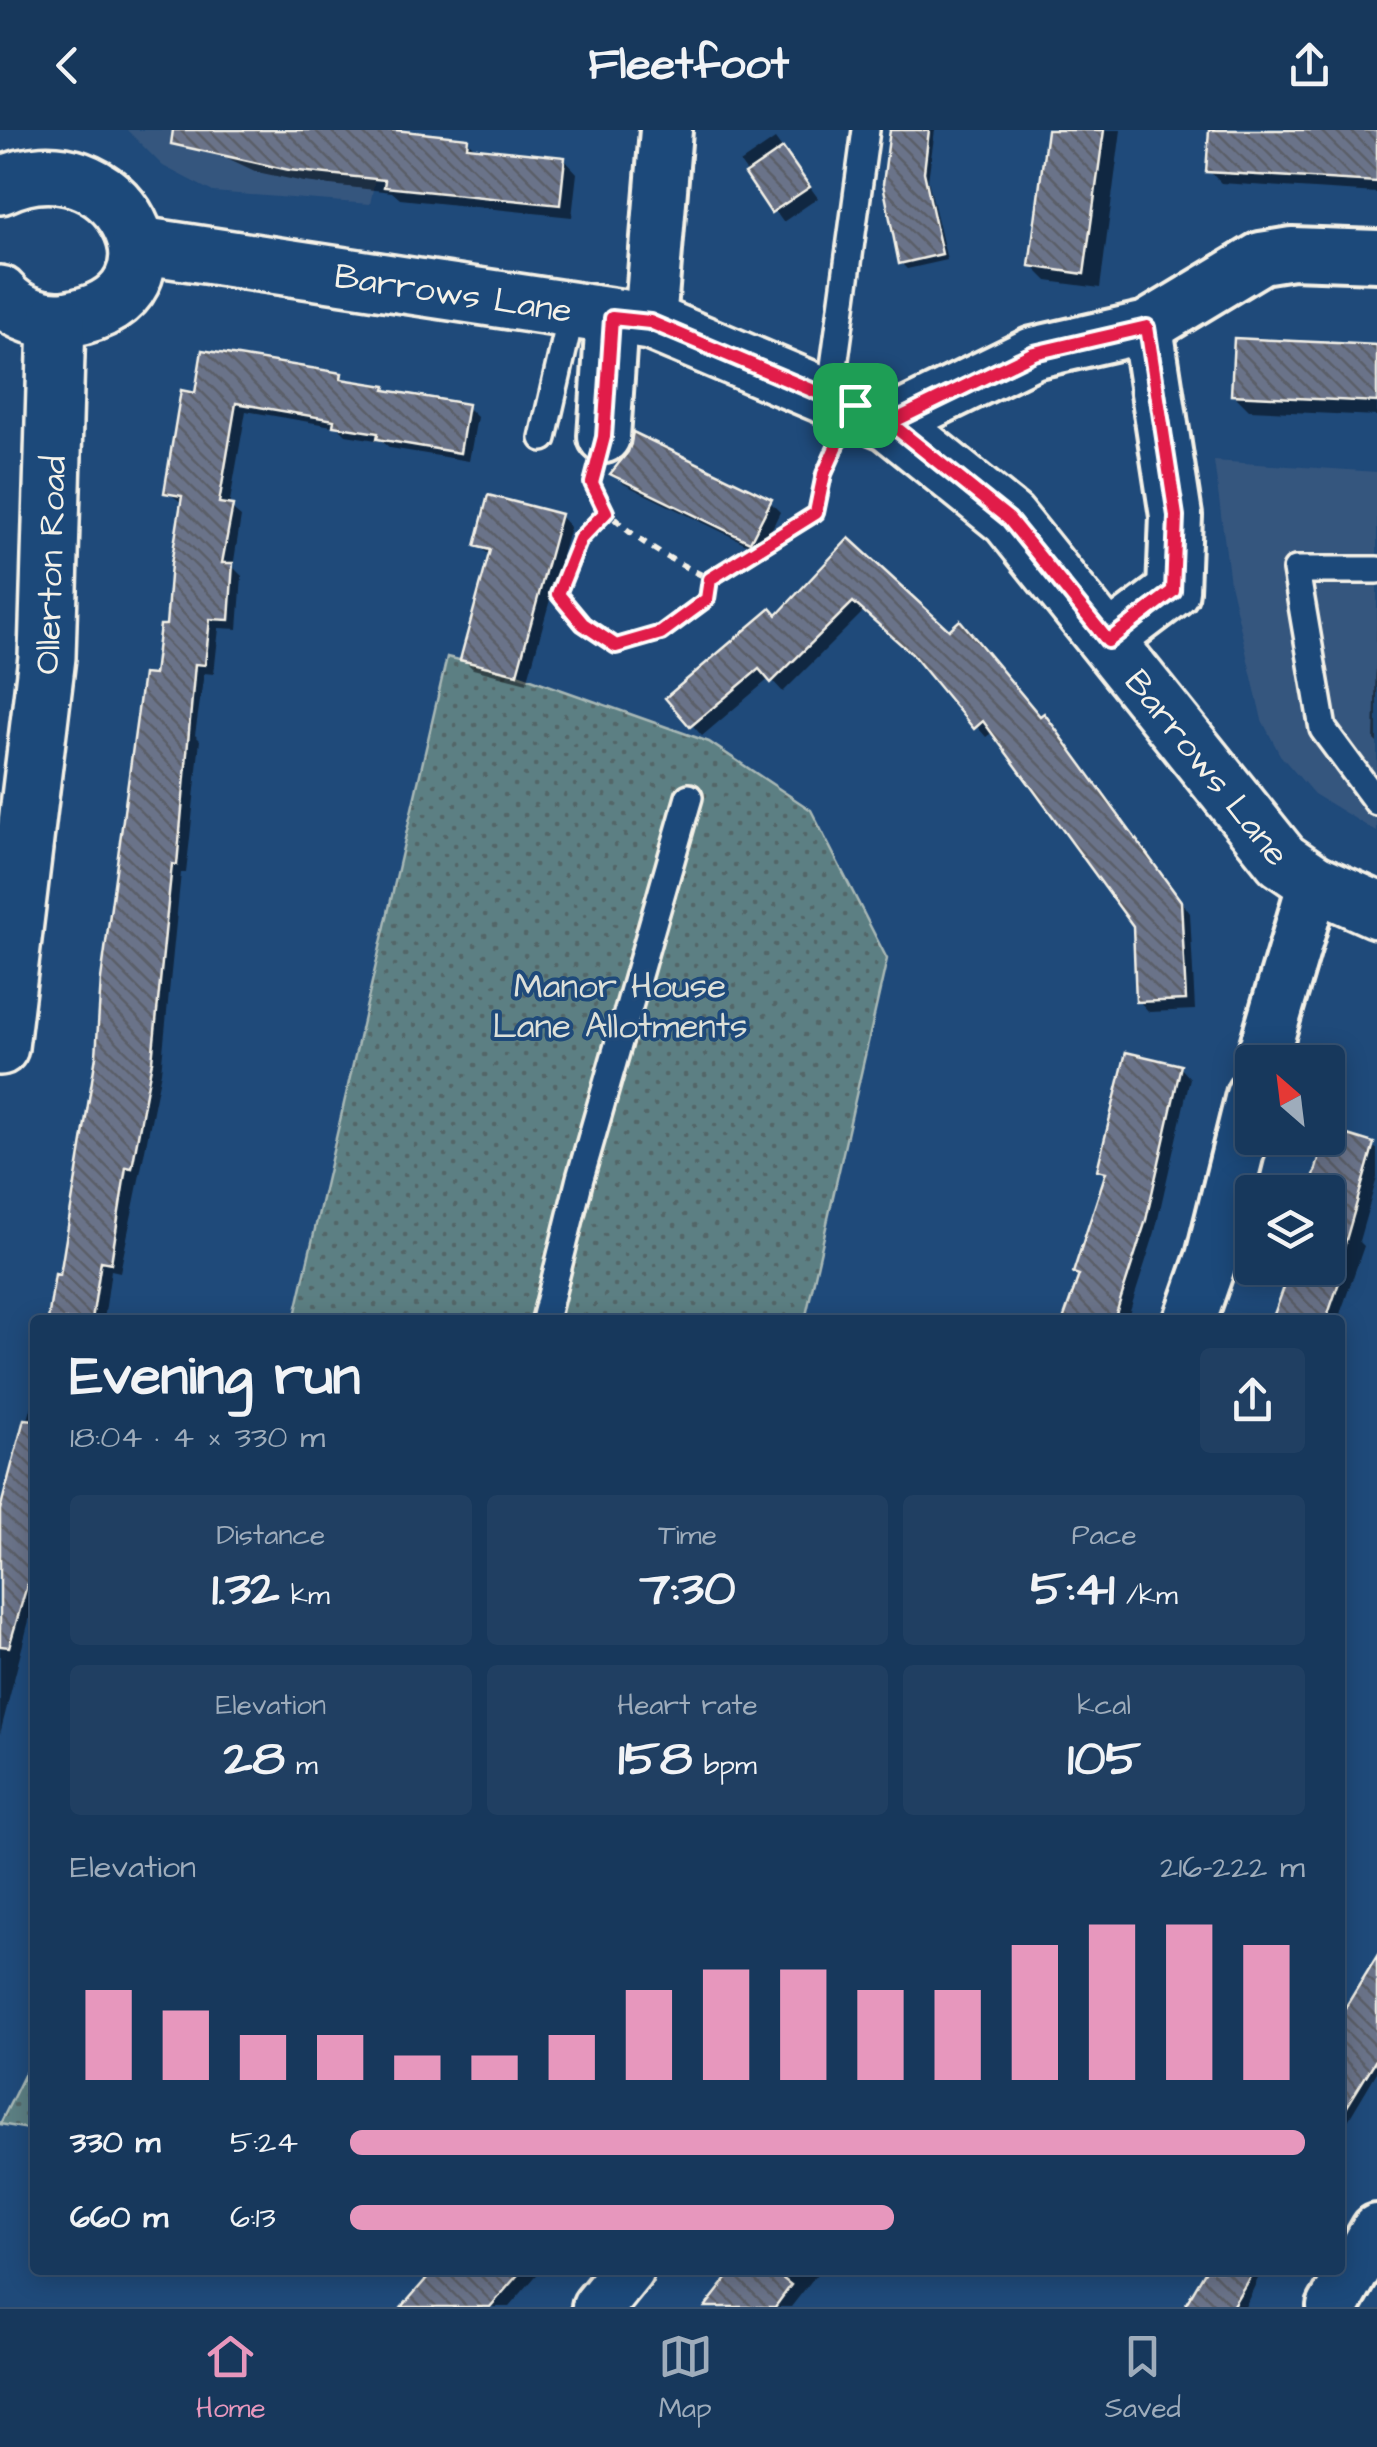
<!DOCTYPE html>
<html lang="en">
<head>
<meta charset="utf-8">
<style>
	:root { --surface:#17385c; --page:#203f62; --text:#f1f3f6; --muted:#9eacbb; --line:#365272; --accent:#e797bd }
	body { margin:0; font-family:"Architects Daughter",sans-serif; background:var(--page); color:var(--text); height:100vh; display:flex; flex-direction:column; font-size:38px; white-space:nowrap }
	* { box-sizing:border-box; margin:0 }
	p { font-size:32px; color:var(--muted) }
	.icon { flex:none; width:55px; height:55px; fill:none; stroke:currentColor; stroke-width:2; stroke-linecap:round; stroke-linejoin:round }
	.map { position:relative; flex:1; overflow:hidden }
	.side { position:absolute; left:30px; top:1185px; width:1315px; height:960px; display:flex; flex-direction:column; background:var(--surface); border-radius:10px; box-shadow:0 5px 25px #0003,0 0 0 2px var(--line) }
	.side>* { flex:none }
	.needle { width:65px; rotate:332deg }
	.buttons { position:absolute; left:1235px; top:915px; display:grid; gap:20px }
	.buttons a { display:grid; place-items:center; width:110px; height:110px; border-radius:10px; background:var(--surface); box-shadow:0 5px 25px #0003,0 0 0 2px var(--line); font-size:50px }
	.pin { position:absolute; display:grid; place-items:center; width:85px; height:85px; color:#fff; margin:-42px; border-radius:20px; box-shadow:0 5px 15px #0006 }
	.round { display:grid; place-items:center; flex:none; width:105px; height:105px; border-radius:10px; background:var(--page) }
	.head { display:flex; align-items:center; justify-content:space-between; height:170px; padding:0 40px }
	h1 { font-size:55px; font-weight:700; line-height:75px }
	.stats { display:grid; grid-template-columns:repeat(3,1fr); gap:15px; height:170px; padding:10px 40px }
	.stats div { display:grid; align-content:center; border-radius:10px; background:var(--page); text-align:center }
	.stats b { font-size:50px; font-weight:700 }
	.stats small { font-size:28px; font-weight:400 }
	.stats p { font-size:28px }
	.chart { height:280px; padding:20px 40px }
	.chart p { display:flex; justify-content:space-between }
	.chart svg { width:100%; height:180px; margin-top:10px; stroke:var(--accent); stroke-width:6 }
	ul { padding:0 40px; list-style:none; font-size:32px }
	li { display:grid; grid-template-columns:160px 120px 1fr; align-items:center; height:75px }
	li i { height:25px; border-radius:12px; background:var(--accent) }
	header { display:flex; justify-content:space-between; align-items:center; height:130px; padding:0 40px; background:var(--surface); font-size:45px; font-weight:700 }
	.tab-bar { display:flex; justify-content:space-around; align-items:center; height:140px; border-top:2px solid var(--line); background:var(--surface); font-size:28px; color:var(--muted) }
	.tab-bar a { display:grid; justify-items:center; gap:5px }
	.tab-bar .on { color:var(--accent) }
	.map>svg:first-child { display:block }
	.built { fill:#36567e }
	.garden { fill:url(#garden-dots); stroke:#a8b8b6; stroke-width:2.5 }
	.shadow { fill:#0007 }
	.building { fill:url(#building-back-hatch); stroke:#f4f1e8; stroke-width:2.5 }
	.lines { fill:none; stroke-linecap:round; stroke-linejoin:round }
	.lane-casing { stroke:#f4f1e8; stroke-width:32 }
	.street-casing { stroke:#f4f1e8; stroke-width:58 }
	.secondary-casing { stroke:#f4f1e8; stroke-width:62 }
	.path { stroke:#f4f1e8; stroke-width:6; stroke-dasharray:8 8; stroke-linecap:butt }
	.lane { stroke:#1f4a7a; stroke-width:25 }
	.street { stroke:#1f4a7a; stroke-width:50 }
	.secondary { stroke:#1f4a7a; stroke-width:55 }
	.route-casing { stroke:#fff; stroke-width:20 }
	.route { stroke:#e11d48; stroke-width:12 }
	.labels { text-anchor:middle; stroke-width:8; stroke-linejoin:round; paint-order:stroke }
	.street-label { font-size:35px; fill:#f4f1e8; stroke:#1f4a7a }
	.park-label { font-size:35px; fill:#dde0d9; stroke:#1f4a7a }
</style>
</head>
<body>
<header><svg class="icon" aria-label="back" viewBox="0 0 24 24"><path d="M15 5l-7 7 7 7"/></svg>Fleetfoot<svg class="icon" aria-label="share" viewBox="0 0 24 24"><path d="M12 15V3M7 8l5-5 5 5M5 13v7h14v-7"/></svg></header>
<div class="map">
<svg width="1377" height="2177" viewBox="0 0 1377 2177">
	<defs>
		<pattern id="garden-dots" width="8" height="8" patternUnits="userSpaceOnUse" patternTransform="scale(2.5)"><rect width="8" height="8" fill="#5c7f83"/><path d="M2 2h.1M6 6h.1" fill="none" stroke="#536668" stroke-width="1.8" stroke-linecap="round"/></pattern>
		<pattern id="building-back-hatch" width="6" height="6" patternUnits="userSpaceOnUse" patternTransform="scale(2.5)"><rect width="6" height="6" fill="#6a7389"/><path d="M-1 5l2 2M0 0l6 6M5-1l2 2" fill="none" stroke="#5a5e68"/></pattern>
	</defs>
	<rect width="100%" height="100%" fill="#1f4a7a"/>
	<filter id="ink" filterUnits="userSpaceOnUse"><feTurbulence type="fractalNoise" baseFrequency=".01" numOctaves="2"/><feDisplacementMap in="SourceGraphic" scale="20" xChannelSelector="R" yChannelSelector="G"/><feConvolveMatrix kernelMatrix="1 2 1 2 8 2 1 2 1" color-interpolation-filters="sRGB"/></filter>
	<g filter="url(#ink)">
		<!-- built -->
		<g class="built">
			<polygon points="127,0 385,0 370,74 213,62 163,36"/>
			<polygon points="1214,331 1377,342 1377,702 1314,664 1280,625 1262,590 1230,453"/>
		</g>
		<!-- garden -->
		<g class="garden">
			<polygon points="447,527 517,544 709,612 811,680 887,829 805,1190 294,1190"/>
			<polygon points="35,1923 35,2000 0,1994"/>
		</g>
		<!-- shadow -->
		<g class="shadow">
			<polygon points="180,0 399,0 467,10 478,21 564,29 577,43 572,87 400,69 392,62 304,52 257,42 193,12"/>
			<polygon points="893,0 935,0 928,50 947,130 907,139 901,133"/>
			<polygon points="1049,0 1121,0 1100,158 1047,151 1031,135"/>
			<polygon points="1211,0 1377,0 1377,63 1221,53 1209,41"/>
			<polygon points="775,9 818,68 783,92 740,33"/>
			<polygon points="1377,217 1377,286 1249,280 1233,264"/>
			<polygon points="341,246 347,252 385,258 390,264 467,277 477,287 469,331 390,318 382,311 346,305 338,297 246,281 229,377 241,387 233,437 242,446 238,499 219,498 214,544 204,543 195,605 200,610 190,708 186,743 181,743 161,942 120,1142 111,1140 104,1190 51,1190 98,927 156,548 169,498 184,374 167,362 197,265"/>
			<polygon points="631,323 770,372 780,382 761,421 624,354 614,344"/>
			<polygon points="560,386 570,397 527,553 473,539 463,529 491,426 477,415"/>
			<polygon points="849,411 1054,596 1190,783 1195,880 1149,882 1139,871 1135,795 994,601 986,607 917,527 865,480 783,562 770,548 702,606 669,568 778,488"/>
			<polygon points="1377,488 1377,613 1374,610"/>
			<polygon points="1180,937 1190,948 1155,1102 1127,1190 1065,1190 1107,1046 1100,1039"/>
			<polygon points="1329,1002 1377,1019 1377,1048 1359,1111 1364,1116 1338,1190 1274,1190 1292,1138 1328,1138 1328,1062 1311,1062"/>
			<polygon points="35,1265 35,1467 0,1604 0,1386"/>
			<polygon points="1377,1834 1377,1942 1340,2004 1340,1903"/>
			<polygon points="437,2140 541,2140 509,2177 427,2177"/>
			<polygon points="738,2140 820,2140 791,2177 708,2177"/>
			<polygon points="1209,2140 1262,2140 1245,2177 1186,2177"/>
		</g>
		<!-- building -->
		<g class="building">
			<polygon points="173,0 395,0 468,8 467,17 565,27 560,75 384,57 385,50 289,40 171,14"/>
			<polygon points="890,0 929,0 924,42 942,124 899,134 883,54"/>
			<polygon points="1047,0 1104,0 1084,144 1029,136"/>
			<polygon points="1209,0 1377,0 1377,52 1206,42"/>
			<polygon points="783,18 810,57 771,83 745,44"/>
			<polygon points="1234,208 1377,215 1377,272 1231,265"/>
			<polygon points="202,220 342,243 341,249 386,256 385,260 468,274 460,323 377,309 378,303 333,296 334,290 236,273 219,373 233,375 222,433 233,433 229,490 210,489 205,535 195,534 177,735 172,734 152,931 132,1038 126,1037 111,1133 101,1131 92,1190 48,1190 55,1144 60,1145 96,926 101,849 143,544 154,545 160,495 166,495 171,434 182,366 164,363 181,260 195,263"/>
			<polygon points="633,302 772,369 750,412 610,344 628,322"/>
			<polygon points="488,365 561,384 517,544 460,530 490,420 475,416"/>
			<polygon points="849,408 949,500 960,490 1040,586 1044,583 1181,771 1186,870 1136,872 1133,796 983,591 974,599 912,524 853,472 771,553 759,539 690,597 665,568 771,478 777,485"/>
			<polygon points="1126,922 1181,935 1146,1090 1114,1190 1063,1190 1079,1145 1073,1143 1106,1042 1097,1040"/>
			<polygon points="1328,999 1374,1013 1338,1138 1344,1138 1326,1190 1272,1190 1291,1138 1328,1138 1328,1062 1309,1062"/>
			<polygon points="24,1289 35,1290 35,1428 9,1517 0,1516 0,1380"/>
			<polygon points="1377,1826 1377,1928 1340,1988 1340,1886"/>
			<polygon points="434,2140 522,2140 490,2177 402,2177"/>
			<polygon points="734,2140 772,2140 791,2155 775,2177 705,2177"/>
			<polygon points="1206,2140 1254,2140 1232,2177 1184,2177"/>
		</g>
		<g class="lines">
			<!-- lane casing -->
			<g class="lane-casing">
				<g id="lane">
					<polyline points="830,266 866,0"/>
					<polyline points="543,308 572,181"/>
					<polyline points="1377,440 1296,440 1323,599 1377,672"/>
					<polyline points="545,1190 580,1048 689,667"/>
				</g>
			</g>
			<!-- street casing -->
			<g class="street-casing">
				<g id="street">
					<polyline points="650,192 666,0"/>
					<polyline points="890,293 1033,223 1147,197 1261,128 1292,123 1377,126"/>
					<polyline points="604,307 612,188"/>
					<polyline points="1107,511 1173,461 1176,386 1147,197"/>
					<polyline points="1261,932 1314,752"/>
					<polyline points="1190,1190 1212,1127 1252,965"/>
					<polyline points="598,2177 628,2140"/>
					<polyline points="1333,2177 1377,2100"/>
				</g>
			</g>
			<!-- secondary casing -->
			<g class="secondary-casing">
				<g id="secondary">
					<path d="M0 56C116 0 205 166 69 189 45 193 16 184 0 164"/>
					<path id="s1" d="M139 115 650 192 890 293 1009 389 1282 730 1314 752 1377 780"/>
					<path id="s2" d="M0 917 47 527 57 191"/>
				</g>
			</g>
			<!-- path -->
			<g class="path">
				<path d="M594 347C589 389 678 434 710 449L816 383 835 320"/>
				<polyline points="606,382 580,409 558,464 583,494 616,516 661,503 707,469 710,449"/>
			</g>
			<!-- lane -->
			<use href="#lane" class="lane"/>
			<!-- street -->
			<use href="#street" class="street"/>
			<!-- secondary -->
			<use href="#secondary" class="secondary"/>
		</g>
	</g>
	<g class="lines" filter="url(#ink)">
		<!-- route casing -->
		<g class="route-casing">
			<polyline id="route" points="855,275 824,344 816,383 710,449 707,469 661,503 616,516 583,494 558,464 580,409 606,382 592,353 604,307 612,188 650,192 890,293 1009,389 1108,511 1173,461 1176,386 1147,197 1034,223 890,293 855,275"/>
		</g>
		<!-- route -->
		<use href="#route" class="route"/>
	</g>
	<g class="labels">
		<!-- street labels -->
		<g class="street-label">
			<text dy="12" stroke="none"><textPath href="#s1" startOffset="318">Barrows Lane</textPath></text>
			<text dy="12" stroke="none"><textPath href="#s2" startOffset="485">Ollerton Road</textPath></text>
			<text dy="12" stroke="none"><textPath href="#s1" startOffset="1248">Barrows Lane</textPath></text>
		</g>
		<!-- park labels -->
		<g class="park-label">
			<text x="620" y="867">Manor House<tspan x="620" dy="40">Lane Allotments</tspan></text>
		</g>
	</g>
</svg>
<div class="buttons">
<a><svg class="needle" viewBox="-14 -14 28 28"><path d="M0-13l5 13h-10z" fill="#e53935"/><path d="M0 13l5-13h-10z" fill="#9eacbb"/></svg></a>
<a><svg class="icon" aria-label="layers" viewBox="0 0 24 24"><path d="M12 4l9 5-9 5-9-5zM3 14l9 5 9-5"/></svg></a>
</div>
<div class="pin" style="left:855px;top:275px;background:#1e9e55"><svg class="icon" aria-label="arrive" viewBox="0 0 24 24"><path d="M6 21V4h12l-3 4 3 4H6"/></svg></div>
<section class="side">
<div class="head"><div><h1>Evening run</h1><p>18:04 · 4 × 330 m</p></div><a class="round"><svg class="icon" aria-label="share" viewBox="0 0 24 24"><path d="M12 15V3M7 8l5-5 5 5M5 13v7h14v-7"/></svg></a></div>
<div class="stats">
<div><p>Distance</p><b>1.32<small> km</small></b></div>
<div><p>Time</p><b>7:30</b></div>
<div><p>Pace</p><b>5:41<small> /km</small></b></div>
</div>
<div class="stats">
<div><p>Elevation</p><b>28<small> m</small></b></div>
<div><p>Heart rate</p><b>158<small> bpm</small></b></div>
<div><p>kcal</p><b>105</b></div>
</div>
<div class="chart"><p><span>Elevation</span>216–222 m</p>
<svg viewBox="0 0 160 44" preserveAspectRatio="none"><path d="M5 44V22M15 44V27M25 44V33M35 44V33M45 44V38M55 44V38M65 44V33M75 44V22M85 44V17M95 44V17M105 44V22M115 44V22M125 44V11M135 44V6M145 44V6M155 44V11"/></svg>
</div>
<ul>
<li><b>330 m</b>5:24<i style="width:100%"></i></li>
<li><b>660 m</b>6:13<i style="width:57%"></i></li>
</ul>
</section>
</div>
<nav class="tab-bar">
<a class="on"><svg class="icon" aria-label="home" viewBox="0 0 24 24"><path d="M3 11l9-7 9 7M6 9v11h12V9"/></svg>Home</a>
<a><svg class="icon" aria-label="map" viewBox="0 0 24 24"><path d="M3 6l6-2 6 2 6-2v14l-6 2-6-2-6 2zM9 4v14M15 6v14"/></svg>Map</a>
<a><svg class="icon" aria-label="saved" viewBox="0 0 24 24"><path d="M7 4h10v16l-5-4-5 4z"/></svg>Saved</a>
</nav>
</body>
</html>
